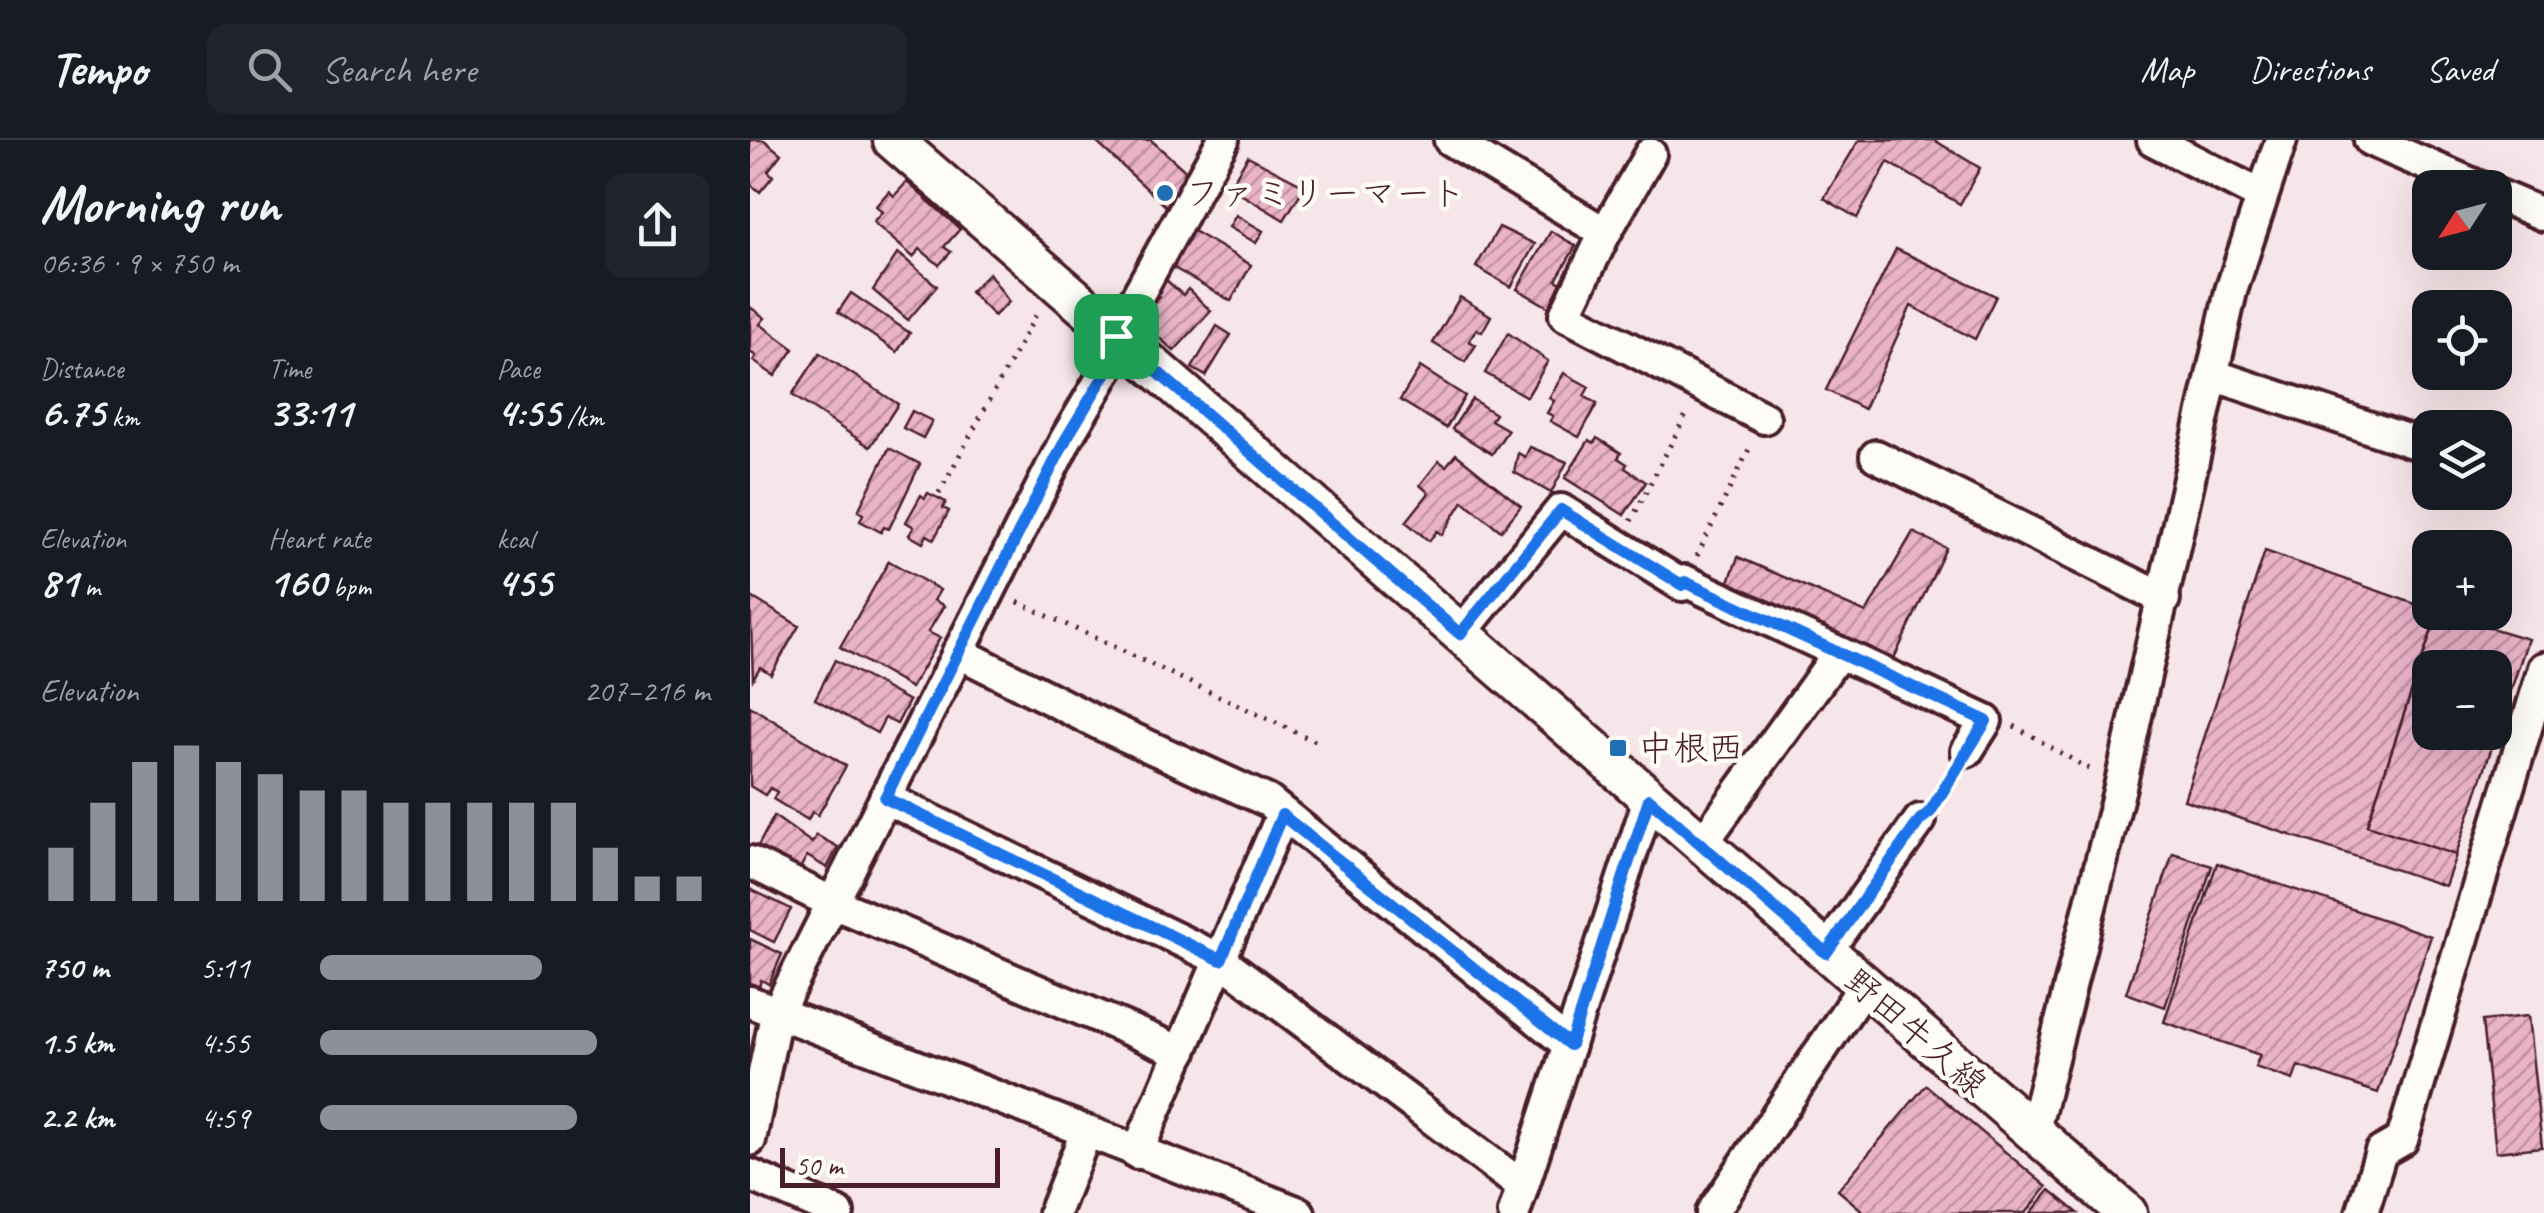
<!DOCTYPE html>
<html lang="en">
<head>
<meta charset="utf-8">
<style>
	:root { --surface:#171b24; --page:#20242c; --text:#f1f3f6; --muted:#9ea1a6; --line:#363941; --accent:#8c9099 }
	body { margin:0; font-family:Caveat,"Klee One",sans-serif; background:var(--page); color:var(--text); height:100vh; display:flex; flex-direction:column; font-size:38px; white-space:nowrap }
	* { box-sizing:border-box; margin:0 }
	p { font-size:32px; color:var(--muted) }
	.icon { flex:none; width:55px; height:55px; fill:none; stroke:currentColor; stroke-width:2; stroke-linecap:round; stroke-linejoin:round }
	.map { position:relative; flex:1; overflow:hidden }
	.panel { display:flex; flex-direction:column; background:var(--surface); width:750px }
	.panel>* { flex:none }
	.needle { width:65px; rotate:234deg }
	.fabs { position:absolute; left:1662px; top:30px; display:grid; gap:20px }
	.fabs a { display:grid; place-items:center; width:100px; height:100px; border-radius:20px; background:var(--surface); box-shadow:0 10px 40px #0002; font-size:50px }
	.scale { position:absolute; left:30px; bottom:25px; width:220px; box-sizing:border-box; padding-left:10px; border:5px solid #4a1f2b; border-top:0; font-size:28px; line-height:35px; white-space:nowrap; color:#4a1f2b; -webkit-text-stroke:8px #fdfcf7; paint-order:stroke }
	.pin { position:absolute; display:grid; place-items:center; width:85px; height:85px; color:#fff; margin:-42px; border-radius:20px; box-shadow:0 5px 15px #0006 }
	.round { display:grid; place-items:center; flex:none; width:105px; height:105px; border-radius:20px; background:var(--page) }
	.head { display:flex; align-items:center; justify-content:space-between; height:170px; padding:0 40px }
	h1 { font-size:55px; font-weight:800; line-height:75px }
	.stats { display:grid; grid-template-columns:repeat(3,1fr); gap:15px; height:170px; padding:10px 40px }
	.stats div { display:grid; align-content:center }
	.stats b { font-size:42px; font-weight:800 }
	.stats small { font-size:28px; font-weight:400 }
	.stats p { font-size:28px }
	.chart { height:280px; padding:20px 40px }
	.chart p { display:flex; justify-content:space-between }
	.chart svg { width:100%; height:180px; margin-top:10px; stroke:var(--accent); stroke-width:6 }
	ul { padding:0 40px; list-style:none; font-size:32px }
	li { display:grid; grid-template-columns:160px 120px 1fr; align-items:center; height:75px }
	li i { height:25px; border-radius:12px; background:var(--accent) }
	header { display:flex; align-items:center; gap:60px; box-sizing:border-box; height:140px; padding:0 50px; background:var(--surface); border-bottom:2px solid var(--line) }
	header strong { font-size:48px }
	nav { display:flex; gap:55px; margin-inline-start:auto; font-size:35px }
	.search { width:700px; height:90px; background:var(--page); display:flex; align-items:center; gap:25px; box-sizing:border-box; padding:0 35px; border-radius:20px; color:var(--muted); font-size:38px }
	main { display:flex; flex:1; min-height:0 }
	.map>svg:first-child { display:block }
	.building { fill:url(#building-hatch); stroke:#4a1f2b; stroke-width:2.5; fill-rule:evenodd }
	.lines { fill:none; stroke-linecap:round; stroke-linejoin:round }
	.minor-casing { stroke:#4a1f2b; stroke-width:38 }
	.major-casing { stroke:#4a1f2b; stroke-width:45 }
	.path { stroke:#4a1f2b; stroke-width:5; stroke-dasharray:2.5 8; stroke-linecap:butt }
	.minor { stroke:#fdfcf7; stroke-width:30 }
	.major { stroke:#fdfcf7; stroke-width:38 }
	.route-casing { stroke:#fff; stroke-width:20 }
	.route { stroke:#1a73e8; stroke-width:12 }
	.poi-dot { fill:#1f6fb2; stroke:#fdfcf7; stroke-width:4 }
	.labels { text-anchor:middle; stroke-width:9; stroke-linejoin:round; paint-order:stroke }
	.poi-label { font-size:35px; fill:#4a1f2b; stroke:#fdfcf7; text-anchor:start }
	.street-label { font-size:35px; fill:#4a1f2b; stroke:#fdfcf7 }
</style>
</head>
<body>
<header>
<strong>Tempo</strong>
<div class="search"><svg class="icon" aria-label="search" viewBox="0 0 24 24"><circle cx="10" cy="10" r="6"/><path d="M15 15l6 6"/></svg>Search here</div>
<nav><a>Map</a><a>Directions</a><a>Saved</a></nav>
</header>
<main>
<section class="panel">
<div class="head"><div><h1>Morning run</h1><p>06:36 · 9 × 750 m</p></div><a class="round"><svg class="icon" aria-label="share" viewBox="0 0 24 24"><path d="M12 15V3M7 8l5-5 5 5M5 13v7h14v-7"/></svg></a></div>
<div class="stats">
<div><p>Distance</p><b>6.75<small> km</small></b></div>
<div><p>Time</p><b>33:11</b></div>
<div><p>Pace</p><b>4:55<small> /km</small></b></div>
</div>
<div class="stats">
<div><p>Elevation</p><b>81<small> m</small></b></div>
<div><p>Heart rate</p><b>160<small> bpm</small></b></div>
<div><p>kcal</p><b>455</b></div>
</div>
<div class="chart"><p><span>Elevation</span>207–216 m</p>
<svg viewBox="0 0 160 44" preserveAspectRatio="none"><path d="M5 44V31M15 44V20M25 44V10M35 44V6M45 44V10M55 44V13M65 44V17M75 44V17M85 44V20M95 44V20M105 44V20M115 44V20M125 44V20M135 44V31M145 44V38M155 44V38"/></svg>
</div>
<ul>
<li><b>750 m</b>5:11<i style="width:57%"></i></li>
<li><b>1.5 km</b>4:55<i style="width:71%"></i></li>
<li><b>2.2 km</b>4:59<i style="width:66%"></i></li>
</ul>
</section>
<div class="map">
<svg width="1794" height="1073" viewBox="0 0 1794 1073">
	<defs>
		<pattern id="building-hatch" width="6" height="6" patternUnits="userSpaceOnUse" patternTransform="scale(2.5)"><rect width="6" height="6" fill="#eab3c8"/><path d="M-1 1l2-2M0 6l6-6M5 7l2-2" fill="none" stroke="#c091a3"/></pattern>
	</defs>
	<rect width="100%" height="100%" fill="#f7e6e9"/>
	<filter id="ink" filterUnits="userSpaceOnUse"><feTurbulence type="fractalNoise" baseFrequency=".01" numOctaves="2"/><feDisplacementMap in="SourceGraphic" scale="20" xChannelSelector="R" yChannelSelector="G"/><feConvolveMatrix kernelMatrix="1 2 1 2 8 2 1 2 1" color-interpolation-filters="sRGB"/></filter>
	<g filter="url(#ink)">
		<!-- building -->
		<g class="building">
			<polygon points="0,0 14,0 31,14 18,31 23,36 10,52 0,44"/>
			<polygon points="344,0 401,0 440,35 420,70"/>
			<polygon points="1109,0 1184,0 1230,28 1210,64 1138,22 1107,78 1074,58"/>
			<polygon points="498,16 555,46 534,80 479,47"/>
			<polygon points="157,42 210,89 194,107 201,112 189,125 170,109 163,117 123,82 132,72 126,66 139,51 144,56"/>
			<polygon points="486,75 513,91 506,103 479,87"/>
			<polygon points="749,87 785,104 761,147 726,127"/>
			<polygon points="440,89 501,125 481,161 424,128"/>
			<polygon points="801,91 826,106 806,140 818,147 804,170 767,149"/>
			<polygon points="1146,109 1246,156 1225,199 1161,166 1114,269 1076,250"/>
			<polygon points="148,113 187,146 158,180 123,150"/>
			<polygon points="239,133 259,162 244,176 220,152"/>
			<polygon points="415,139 433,155 438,149 461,171 424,211 388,179 409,157 403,152"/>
			<polygon points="101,153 160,193 147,212 88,172"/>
			<polygon points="710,157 741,176 732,192 727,189 719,201 726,205 715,222 683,203"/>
			<polygon points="0,167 15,178 10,184 44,209 25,236 3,221 6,216 0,212"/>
			<polygon points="467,186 481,195 456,236 442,228"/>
			<polygon points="758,193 798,221 777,257 735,233"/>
			<polygon points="70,213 148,264 120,307 42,255"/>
			<polygon points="670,227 715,256 696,288 650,260"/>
			<polygon points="814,233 839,247 834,256 847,264 829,297 800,281 803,276 797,273 804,261 799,258"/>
			<polygon points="722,259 745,274 741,280 758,290 742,314 702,289"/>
			<polygon points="162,271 182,281 173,298 153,288"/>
			<polygon points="847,298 871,313 868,318 877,324 875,328 896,342 874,375 815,338 839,300 844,303"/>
			<polygon points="780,307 817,322 801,353 764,332 768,313 775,317"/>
			<polygon points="139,308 170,324 139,389 134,387 131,392 110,381 113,374 108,371"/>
			<polygon points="706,314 771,366 751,391 713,361 692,395 687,391 679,401 656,382 679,353 670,345 689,321 696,326"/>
			<polygon points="178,353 196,362 193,368 199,371 184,399 177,395 173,403 159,395 164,387 156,382 171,355 175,358"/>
			<polygon points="1163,392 1196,408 1138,531 974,455 988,417 1116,473"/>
			<polygon points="1515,411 1688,472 1617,685 1706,715 1695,746 1434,660"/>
			<polygon points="139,421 190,450 184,460 194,466 178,492 190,498 161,548 90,507"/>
			<polygon points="0,456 49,486 21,534 10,527 3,539"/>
			<path d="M1688 472 1778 499 1706 715 1617 685ZM1680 528H1745V592H1680Z"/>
			<polygon points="85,520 159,561 147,584 135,578 127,593 65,559"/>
			<polygon points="0,566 96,626 68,675 62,672 58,680 23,659 27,652 20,648 15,655 0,646"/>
			<polygon points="24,676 62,703 66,695 88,707 77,728 57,716 49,730 7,708"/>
			<polygon points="1423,713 1462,726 1415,867 1376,853"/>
			<polygon points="1467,723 1681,796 1628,953 1548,926 1543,940 1505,927 1510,915 1414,882"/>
			<polygon points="0,749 41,769 24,802 0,790"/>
			<polygon points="0,799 32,814 19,844 11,840 9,847 0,843"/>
			<polygon points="1778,876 1792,1007 1746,1012 1732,881"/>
			<polygon points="1176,945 1297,1047 1276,1073 1115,1073 1088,1050"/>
			<polygon points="1300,1050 1328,1073 1281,1073"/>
		</g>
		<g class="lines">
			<!-- minor casing -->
			<g class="minor-casing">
				<g id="minor">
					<polyline points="700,0 855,93 815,175 1014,278"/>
					<polyline points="1403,0 1512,56"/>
					<polyline points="1620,0 1731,48"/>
					<polyline points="1745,54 1794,75"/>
					<polyline points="855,93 900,14"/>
					<polyline points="1463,235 1680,308"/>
					<polyline points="1126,316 1414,459"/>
					<polyline points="710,494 811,370 932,445 935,441 1236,581 1217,611"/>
					<polyline points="208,512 350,584 518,661 819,905"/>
					<polyline points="135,658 471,820 772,1046"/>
					<polyline points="951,705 1089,513"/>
					<polyline points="0,722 81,762 431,912"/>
					<polyline points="1075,813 1170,680"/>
					<polyline points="0,862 549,1073"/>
					<polyline points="1283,994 1370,647 1481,151 1531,0"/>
					<polyline points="0,1000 26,875 316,299 359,226 366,195 473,0"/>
					<polyline points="387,1013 532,675"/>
					<polyline points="0,1035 88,1073"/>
					<polyline points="304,1073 335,995"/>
					<polyline points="764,1073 899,659"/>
					<polyline points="962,1073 1114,846"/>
					<polyline points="1612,1073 1631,1012 1652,1000 1794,528"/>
				</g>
			</g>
			<!-- major casing -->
			<g class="major-casing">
				<polyline id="major" points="143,0 1377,1073"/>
			</g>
			<!-- path -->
			<g class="path">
				<polyline points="189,353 288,171"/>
				<polyline points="881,381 938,271"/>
				<polyline points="947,416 1001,305"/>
				<polyline points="268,462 569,603"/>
				<polyline points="1264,586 1346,633"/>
				<polyline points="1188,660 1204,635"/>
			</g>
			<!-- minor -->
			<use href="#minor" class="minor"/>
			<!-- major -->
			<use href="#major" class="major"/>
		</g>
	</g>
	<g class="lines" filter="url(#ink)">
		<!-- route casing -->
		<g class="route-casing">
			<polygon id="route" points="366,196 710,494 811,370 932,445 935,442 1236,581 1180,672 1170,680 1076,813 899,659 820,905 532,675 471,820 135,658 316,299 360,226"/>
		</g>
		<!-- route -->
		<use href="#route" class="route"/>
	</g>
	<!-- markers -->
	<g class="poi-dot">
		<circle cx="415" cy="53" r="10"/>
		<rect x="858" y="598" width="20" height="20" rx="5"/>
	</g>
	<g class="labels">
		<!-- poi labels -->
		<g class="poi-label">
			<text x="435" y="65">ファミリーマート</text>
			<text x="888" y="620">中根西</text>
		</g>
		<!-- street labels -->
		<g class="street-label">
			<text transform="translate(1166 892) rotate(41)" y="12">野田牛久線</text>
		</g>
	</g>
</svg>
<div class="fabs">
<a><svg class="needle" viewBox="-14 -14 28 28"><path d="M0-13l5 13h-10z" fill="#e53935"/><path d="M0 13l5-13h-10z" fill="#9ea1a6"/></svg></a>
<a><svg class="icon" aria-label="locate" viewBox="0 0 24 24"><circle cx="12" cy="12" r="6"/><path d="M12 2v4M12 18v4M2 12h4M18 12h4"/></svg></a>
<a><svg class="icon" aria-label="layers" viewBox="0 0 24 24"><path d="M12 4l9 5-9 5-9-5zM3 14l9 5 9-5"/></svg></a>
<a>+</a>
<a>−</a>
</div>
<div class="scale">50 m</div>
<div class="pin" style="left:366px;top:196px;background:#1e9e55"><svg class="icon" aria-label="arrive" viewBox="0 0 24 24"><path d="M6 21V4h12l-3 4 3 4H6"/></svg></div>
</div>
</main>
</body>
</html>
